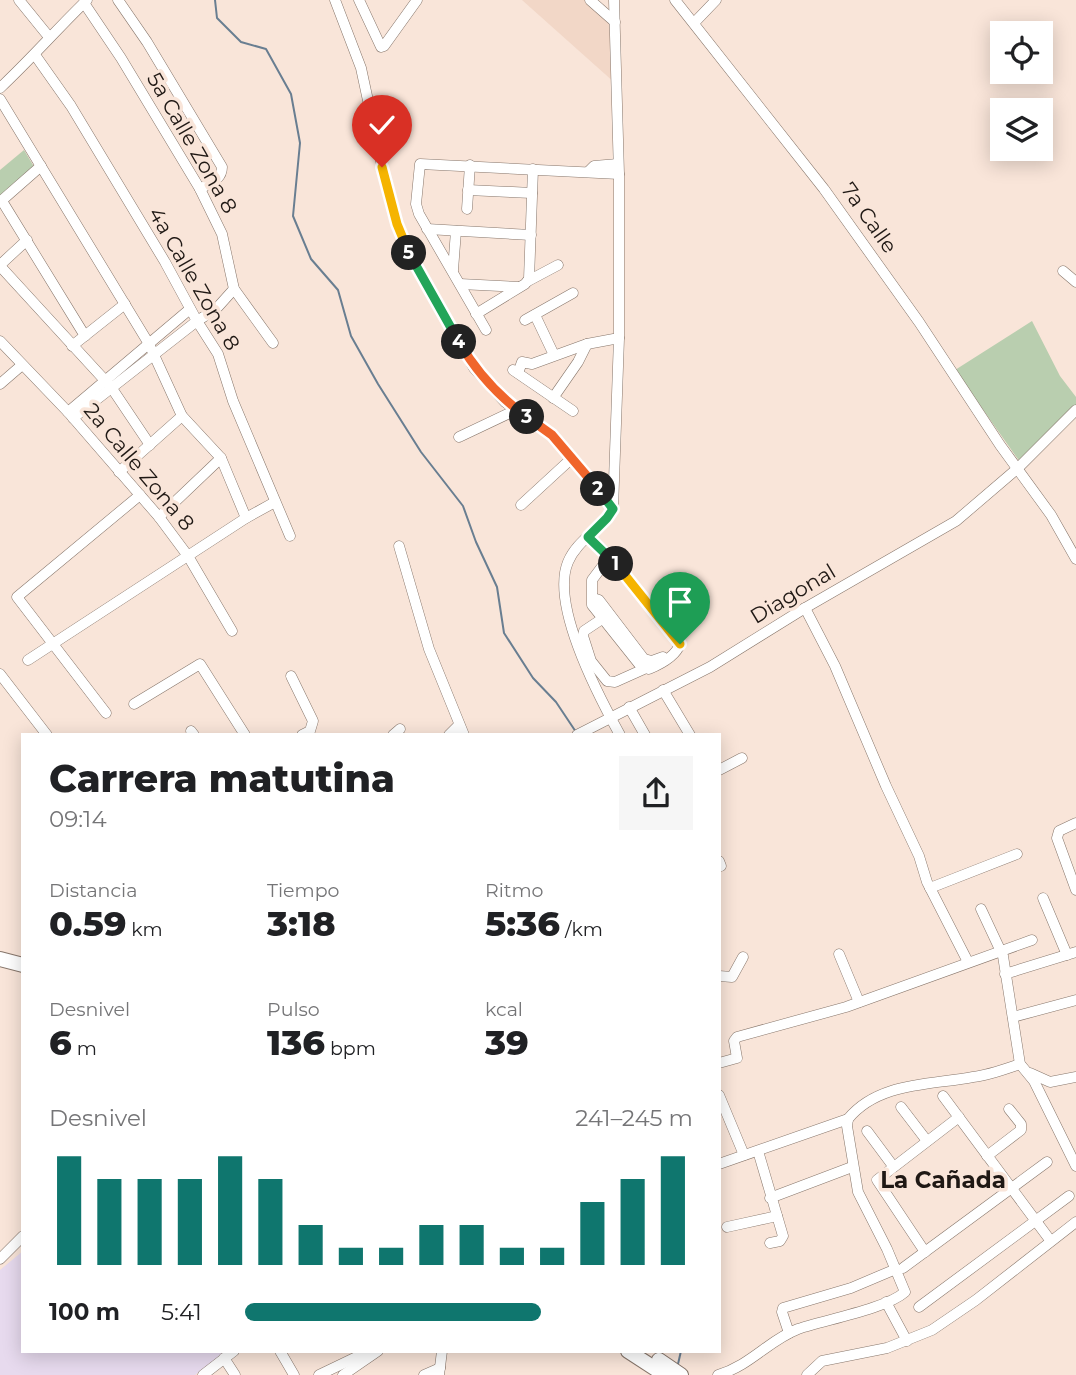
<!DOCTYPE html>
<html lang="es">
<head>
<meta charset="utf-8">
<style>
	:root { --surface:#fff; --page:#f6f6f6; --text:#202124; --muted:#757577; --accent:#0f766e }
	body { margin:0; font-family:Montserrat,sans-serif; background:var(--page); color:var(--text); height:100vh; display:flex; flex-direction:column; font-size:26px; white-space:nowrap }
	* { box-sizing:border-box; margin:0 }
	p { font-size:23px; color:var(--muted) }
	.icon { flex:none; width:38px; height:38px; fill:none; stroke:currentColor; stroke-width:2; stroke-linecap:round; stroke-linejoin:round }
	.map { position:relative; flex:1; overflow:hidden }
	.side { position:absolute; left:21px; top:733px; width:700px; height:620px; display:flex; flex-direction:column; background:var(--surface); border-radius:0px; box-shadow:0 4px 18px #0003 }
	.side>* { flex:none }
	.fabs { position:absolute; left:990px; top:21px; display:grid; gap:14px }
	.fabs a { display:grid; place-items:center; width:63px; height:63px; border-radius:0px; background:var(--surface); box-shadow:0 4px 18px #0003; font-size:35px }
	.pin { position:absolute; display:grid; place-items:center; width:60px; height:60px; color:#fff; margin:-72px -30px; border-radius:50% 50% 50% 0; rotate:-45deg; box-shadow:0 0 7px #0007 }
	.pin .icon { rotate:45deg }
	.km { position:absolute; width:35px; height:35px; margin:-18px; border-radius:50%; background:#222; color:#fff; font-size:19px; line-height:35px; text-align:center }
	.round { display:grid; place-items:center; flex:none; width:74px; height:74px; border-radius:0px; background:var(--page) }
	.overview { display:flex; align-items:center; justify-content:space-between; height:119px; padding:0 28px }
	h1 { font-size:38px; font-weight:800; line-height:52px }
	.stats { display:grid; grid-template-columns:repeat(3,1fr); gap:10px; height:119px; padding:7px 28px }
	.stats div { display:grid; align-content:center }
	.stats b { font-size:35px; font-weight:800 }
	.stats small { font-size:19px; font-weight:400 }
	.stats p { font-size:19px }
	.chart { height:196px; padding:14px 28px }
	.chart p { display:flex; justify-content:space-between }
	.chart svg { width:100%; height:126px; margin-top:7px; stroke:var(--accent); stroke-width:6 }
	ul { padding:0 28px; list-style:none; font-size:23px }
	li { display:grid; grid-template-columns:112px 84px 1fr; align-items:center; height:52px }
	li i { height:18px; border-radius:9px; background:var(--accent) }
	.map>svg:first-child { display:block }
	.built { fill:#f2d7c7 }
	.medical { fill:#e7daee }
	.green { fill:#b9ceaf }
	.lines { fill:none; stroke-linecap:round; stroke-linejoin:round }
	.stream { stroke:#697e91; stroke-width:2 }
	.minor-casing { stroke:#87766b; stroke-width:11 }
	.highway-casing { stroke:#87766b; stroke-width:16 }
	.minor { stroke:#fff; stroke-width:10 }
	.highway { stroke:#fff; stroke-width:14 }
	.split-1-casing { stroke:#fff; stroke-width:14 }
	.split-2-casing { stroke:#fff; stroke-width:14 }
	.split-3-casing { stroke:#fff; stroke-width:14 }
	.split-4-casing { stroke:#fff; stroke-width:14 }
	.split-5-casing { stroke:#fff; stroke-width:14 }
	.split-6-casing { stroke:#fff; stroke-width:14 }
	.split-1 { stroke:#f5b400; stroke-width:9 }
	.split-2 { stroke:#22a559; stroke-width:9 }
	.split-3 { stroke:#f0652b; stroke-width:9 }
	.split-4 { stroke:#f0652b; stroke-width:9 }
	.split-5 { stroke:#22a559; stroke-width:9 }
	.split-6 { stroke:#f5b400; stroke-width:9 }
	.labels { text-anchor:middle; stroke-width:7; stroke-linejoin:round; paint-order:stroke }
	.street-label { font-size:21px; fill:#1f1814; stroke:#f9e5d9 }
	.neighbourhood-label { font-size:23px; font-weight:bold; fill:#1f1814; stroke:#f9e5d9 }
</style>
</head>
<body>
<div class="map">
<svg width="1076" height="1375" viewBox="0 0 1076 1375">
	<rect width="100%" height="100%" fill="#f9e5d9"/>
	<!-- built -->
	<polygon class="built" points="522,0 587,0 612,23 615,83"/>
	<!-- medical -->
	<polygon class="medical" points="23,1251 23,1351 226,1351 195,1375 0,1375 0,1270"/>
	<!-- green -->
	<g class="green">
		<polygon points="24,150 36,170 0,202 0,170"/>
		<polygon points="1032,321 1060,376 1076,397 1076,407 1020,462 955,370"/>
	</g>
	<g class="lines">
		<!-- stream -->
		<g class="stream">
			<polyline points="215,0 217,18 241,42 266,49 291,94 300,143 293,216 311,259 338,290 351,336 378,384 421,452 463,506 476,542 497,587 504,633 533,678 556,702 576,732"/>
			<polyline points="678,1364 681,1351"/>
		</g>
		<!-- minor casing -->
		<g class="minor-casing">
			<g id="minor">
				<polyline points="19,0 49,37"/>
				<path d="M118 0 147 42 222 167C222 180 210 183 200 189"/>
				<polyline points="335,0 361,68 387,189 397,224 410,254 474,368 505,402 552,435 613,509"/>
				<polyline points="359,0 381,47 384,46 417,0"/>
				<polyline points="590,0 615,22"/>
				<path d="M614 0 619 174V338L613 509C601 529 577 540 568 562 550 605 599 697 620 735"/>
				<polyline points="675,0 824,189 919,322 1000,445 1051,515 1076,559"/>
				<polyline points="84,3 121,58 200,189 222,234 234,289 273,343"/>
				<polyline points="694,23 716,0"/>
				<polyline points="35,55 71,106 165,262 197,321 218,354 233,401 290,536"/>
				<path d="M0 88C30 60 57 29 87 0"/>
				<polyline points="0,99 149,344 182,416 221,458 246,518"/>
				<polyline points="588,172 594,166 618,164"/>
				<polyline points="468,190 532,193"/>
				<polyline points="2,201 85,336"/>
				<polyline points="0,202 41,166"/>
				<polyline points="467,209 470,165"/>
				<polyline points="427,229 531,235"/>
				<polyline points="0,265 27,240"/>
				<polyline points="0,266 111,387 150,445"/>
				<polyline points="453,270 456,231"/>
				<polyline points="1063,271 1076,282"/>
				<polyline points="528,281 558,265"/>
				<polyline points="460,284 519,287"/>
				<polyline points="476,314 525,284 529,279 533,169"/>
				<polyline points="535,315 554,355"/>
				<polyline points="525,320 573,293"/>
				<polyline points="486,330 419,214 416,204 420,164 619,174"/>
				<polyline points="0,341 68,412 159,517 188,556 232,631"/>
				<polyline points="72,346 125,304"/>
				<polyline points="513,370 573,411"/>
				<polyline points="518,373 522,362 532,364 587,344 619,338"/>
				<polyline points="0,384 22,365"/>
				<polyline points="553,398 578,362 587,344"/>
				<polyline points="68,412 190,309"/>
				<polyline points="73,418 197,321 216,309 234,289"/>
				<polyline points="459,437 516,410"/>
				<polyline points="119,472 182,416"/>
				<polyline points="521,505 571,459"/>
				<polyline points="159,517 221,458"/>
				<polyline points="588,536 610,556"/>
				<polyline points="399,546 429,649 464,735"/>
				<path d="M610 556 680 644C676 656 661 664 649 669L639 664 592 605V580Z"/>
				<polyline points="593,598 599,600 644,659 652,661 663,657"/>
				<polyline points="805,608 835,666 886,786 919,856 927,882 968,962"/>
				<polyline points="602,619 584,631 583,636 591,661 607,681 615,682 644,669"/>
				<polyline points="28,660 246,518 275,502"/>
				<polyline points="0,674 47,735"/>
				<polyline points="291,676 313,721 310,731 302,735"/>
				<polyline points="663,690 690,735"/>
				<polyline points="134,704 200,664 245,735"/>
				<polyline points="629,707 645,735"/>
				<polyline points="106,713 17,597 140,495"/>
				<polyline points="191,731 194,735"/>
				<polyline points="393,735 400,729"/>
				<polyline points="449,735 459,725"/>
				<polyline points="577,735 710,667 805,608 956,521 1018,468 1076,410"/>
				<polyline points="719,770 742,758"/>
				<polyline points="1076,823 1059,831 1057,838 1076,890"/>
				<polyline points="719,861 721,866"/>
				<polyline points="930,888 1017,854"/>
				<polyline points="1043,898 1067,955"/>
				<polyline points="981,909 1003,956 1020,1064 1034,1081 1076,1166"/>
				<polyline points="839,954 859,1002"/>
				<polyline points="1005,974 1076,952"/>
				<polyline points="719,976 732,977 743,957"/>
				<polyline points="1013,1017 1076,1000"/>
				<polyline points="719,1063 737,1058 734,1041 737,1037 846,1007 1032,940"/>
				<polyline points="1030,1073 1050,1082 1076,1077"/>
				<polyline points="719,1095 744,1155"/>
				<polyline points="943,1096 1050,1240"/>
				<polyline points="901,1107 927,1141"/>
				<polyline points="867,1131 893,1166"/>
				<polyline points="758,1151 783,1236 780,1241 770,1243"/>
				<polyline points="987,1156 1021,1130 1021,1124 1009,1109"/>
				<path d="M719 1164 848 1119C878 1082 931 1085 973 1077 989 1075 1005 1069 1020 1064"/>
				<polyline points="770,1198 852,1167"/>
				<polyline points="727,1227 777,1216"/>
				<polyline points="925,1252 877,1180 959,1117"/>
				<polyline points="0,1259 23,1236"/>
				<polyline points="903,1268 1047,1162"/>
				<polyline points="886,1302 907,1341"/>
				<polyline points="919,1307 1069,1196"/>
				<polyline points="789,1333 782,1312 783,1308 851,1288 896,1269"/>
				<polyline points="280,1351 294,1375"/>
				<polyline points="224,1358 235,1375"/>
				<polyline points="203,1375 234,1351"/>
				<polyline points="319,1375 369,1351"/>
				<polyline points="343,1375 378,1351"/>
				<polyline points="424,1375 440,1368"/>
				<polyline points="439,1375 442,1351"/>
				<path d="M718 1375C751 1365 769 1340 798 1329 824 1320 886 1309 905 1292L887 1249 858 1192 847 1126 848 1119"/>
				<polyline points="807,1375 822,1361 887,1348 932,1330 976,1300 1076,1222"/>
			</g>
		</g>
		<!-- highway casing -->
		<g class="highway-casing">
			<g id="highway">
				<polyline points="0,959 23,965"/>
				<polyline points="628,1351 665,1375"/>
				<polyline points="659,1360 681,1375"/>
			</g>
		</g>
		<!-- minor -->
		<use href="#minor" class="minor"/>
		<!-- highway -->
		<use href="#highway" class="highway"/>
	</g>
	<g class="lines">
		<!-- split-1 casing -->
		<g class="split-1-casing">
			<polyline id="split-1" points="616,564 680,644"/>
		</g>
		<!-- split-2 casing -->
		<g class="split-2-casing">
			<polyline id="split-2" points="598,489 613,509 607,518 588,537 616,564"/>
		</g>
		<!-- split-3 casing -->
		<g class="split-3-casing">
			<polyline id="split-3" points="527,417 552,435 598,489"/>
		</g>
		<!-- split-4 casing -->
		<g class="split-4-casing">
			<path id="split-4" d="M459 342C477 373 498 396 527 417"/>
		</g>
		<!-- split-5 casing -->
		<g class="split-5-casing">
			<polyline id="split-5" points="409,253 459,342"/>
		</g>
		<!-- split-6 casing -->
		<g class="split-6-casing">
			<polyline id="split-6" points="382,167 397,224 409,253"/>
		</g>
		<!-- split-1 -->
		<use href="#split-1" class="split-1"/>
		<!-- split-2 -->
		<use href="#split-2" class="split-2"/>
		<!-- split-3 -->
		<use href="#split-3" class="split-3"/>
		<!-- split-4 -->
		<use href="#split-4" class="split-4"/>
		<!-- split-5 -->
		<use href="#split-5" class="split-5"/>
		<!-- split-6 -->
		<use href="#split-6" class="split-6"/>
	</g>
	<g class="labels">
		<!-- street labels -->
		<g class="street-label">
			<text transform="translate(192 143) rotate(60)" y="7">5a Calle Zona 8</text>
			<text transform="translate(869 218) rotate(55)" y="7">7a Calle</text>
			<text transform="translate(194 279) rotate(60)" y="7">4a Calle Zona 8</text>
			<text transform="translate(139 467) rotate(50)" y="7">2a Calle Zona 8</text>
			<text transform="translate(793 594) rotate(-31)" y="7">Diagonal</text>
		</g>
		<!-- neighbourhood labels -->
		<g class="neighbourhood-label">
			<text x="943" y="1188">La Cañada</text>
		</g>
	</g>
</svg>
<div class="fabs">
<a><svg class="icon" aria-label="locate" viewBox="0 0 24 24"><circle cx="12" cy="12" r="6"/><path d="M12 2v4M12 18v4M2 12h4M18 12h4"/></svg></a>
<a><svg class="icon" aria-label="layers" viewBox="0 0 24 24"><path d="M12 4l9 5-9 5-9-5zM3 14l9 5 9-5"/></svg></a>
</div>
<div class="pin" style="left:680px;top:644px;background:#1e9e55"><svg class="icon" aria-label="arrive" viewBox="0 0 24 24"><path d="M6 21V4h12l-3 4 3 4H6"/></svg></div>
<div class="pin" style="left:382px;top:167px;background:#d93025"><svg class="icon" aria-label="check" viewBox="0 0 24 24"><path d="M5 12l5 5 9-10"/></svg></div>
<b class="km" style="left:616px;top:564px">1</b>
<b class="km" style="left:598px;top:489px">2</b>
<b class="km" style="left:527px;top:417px">3</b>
<b class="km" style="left:459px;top:342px">4</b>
<b class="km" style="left:409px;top:253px">5</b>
<section class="side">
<div class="overview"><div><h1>Carrera matutina</h1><p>09:14</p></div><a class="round"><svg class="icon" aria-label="share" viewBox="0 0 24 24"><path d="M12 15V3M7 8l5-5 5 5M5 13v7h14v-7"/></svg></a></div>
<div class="stats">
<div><p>Distancia</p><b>0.59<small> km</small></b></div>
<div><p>Tiempo</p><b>3:18</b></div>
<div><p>Ritmo</p><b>5:36<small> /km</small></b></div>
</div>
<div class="stats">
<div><p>Desnivel</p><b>6<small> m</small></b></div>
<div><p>Pulso</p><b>136<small> bpm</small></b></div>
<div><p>kcal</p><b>39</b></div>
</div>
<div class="chart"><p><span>Desnivel</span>241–245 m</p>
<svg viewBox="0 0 160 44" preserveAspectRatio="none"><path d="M5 44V6M15 44V14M25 44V14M35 44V14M45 44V6M55 44V14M65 44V30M75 44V38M85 44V38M95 44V30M105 44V30M115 44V38M125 44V38M135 44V22M145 44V14M155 44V6"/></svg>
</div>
<ul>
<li><b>100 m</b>5:41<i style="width:66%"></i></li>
</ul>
</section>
</div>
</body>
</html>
